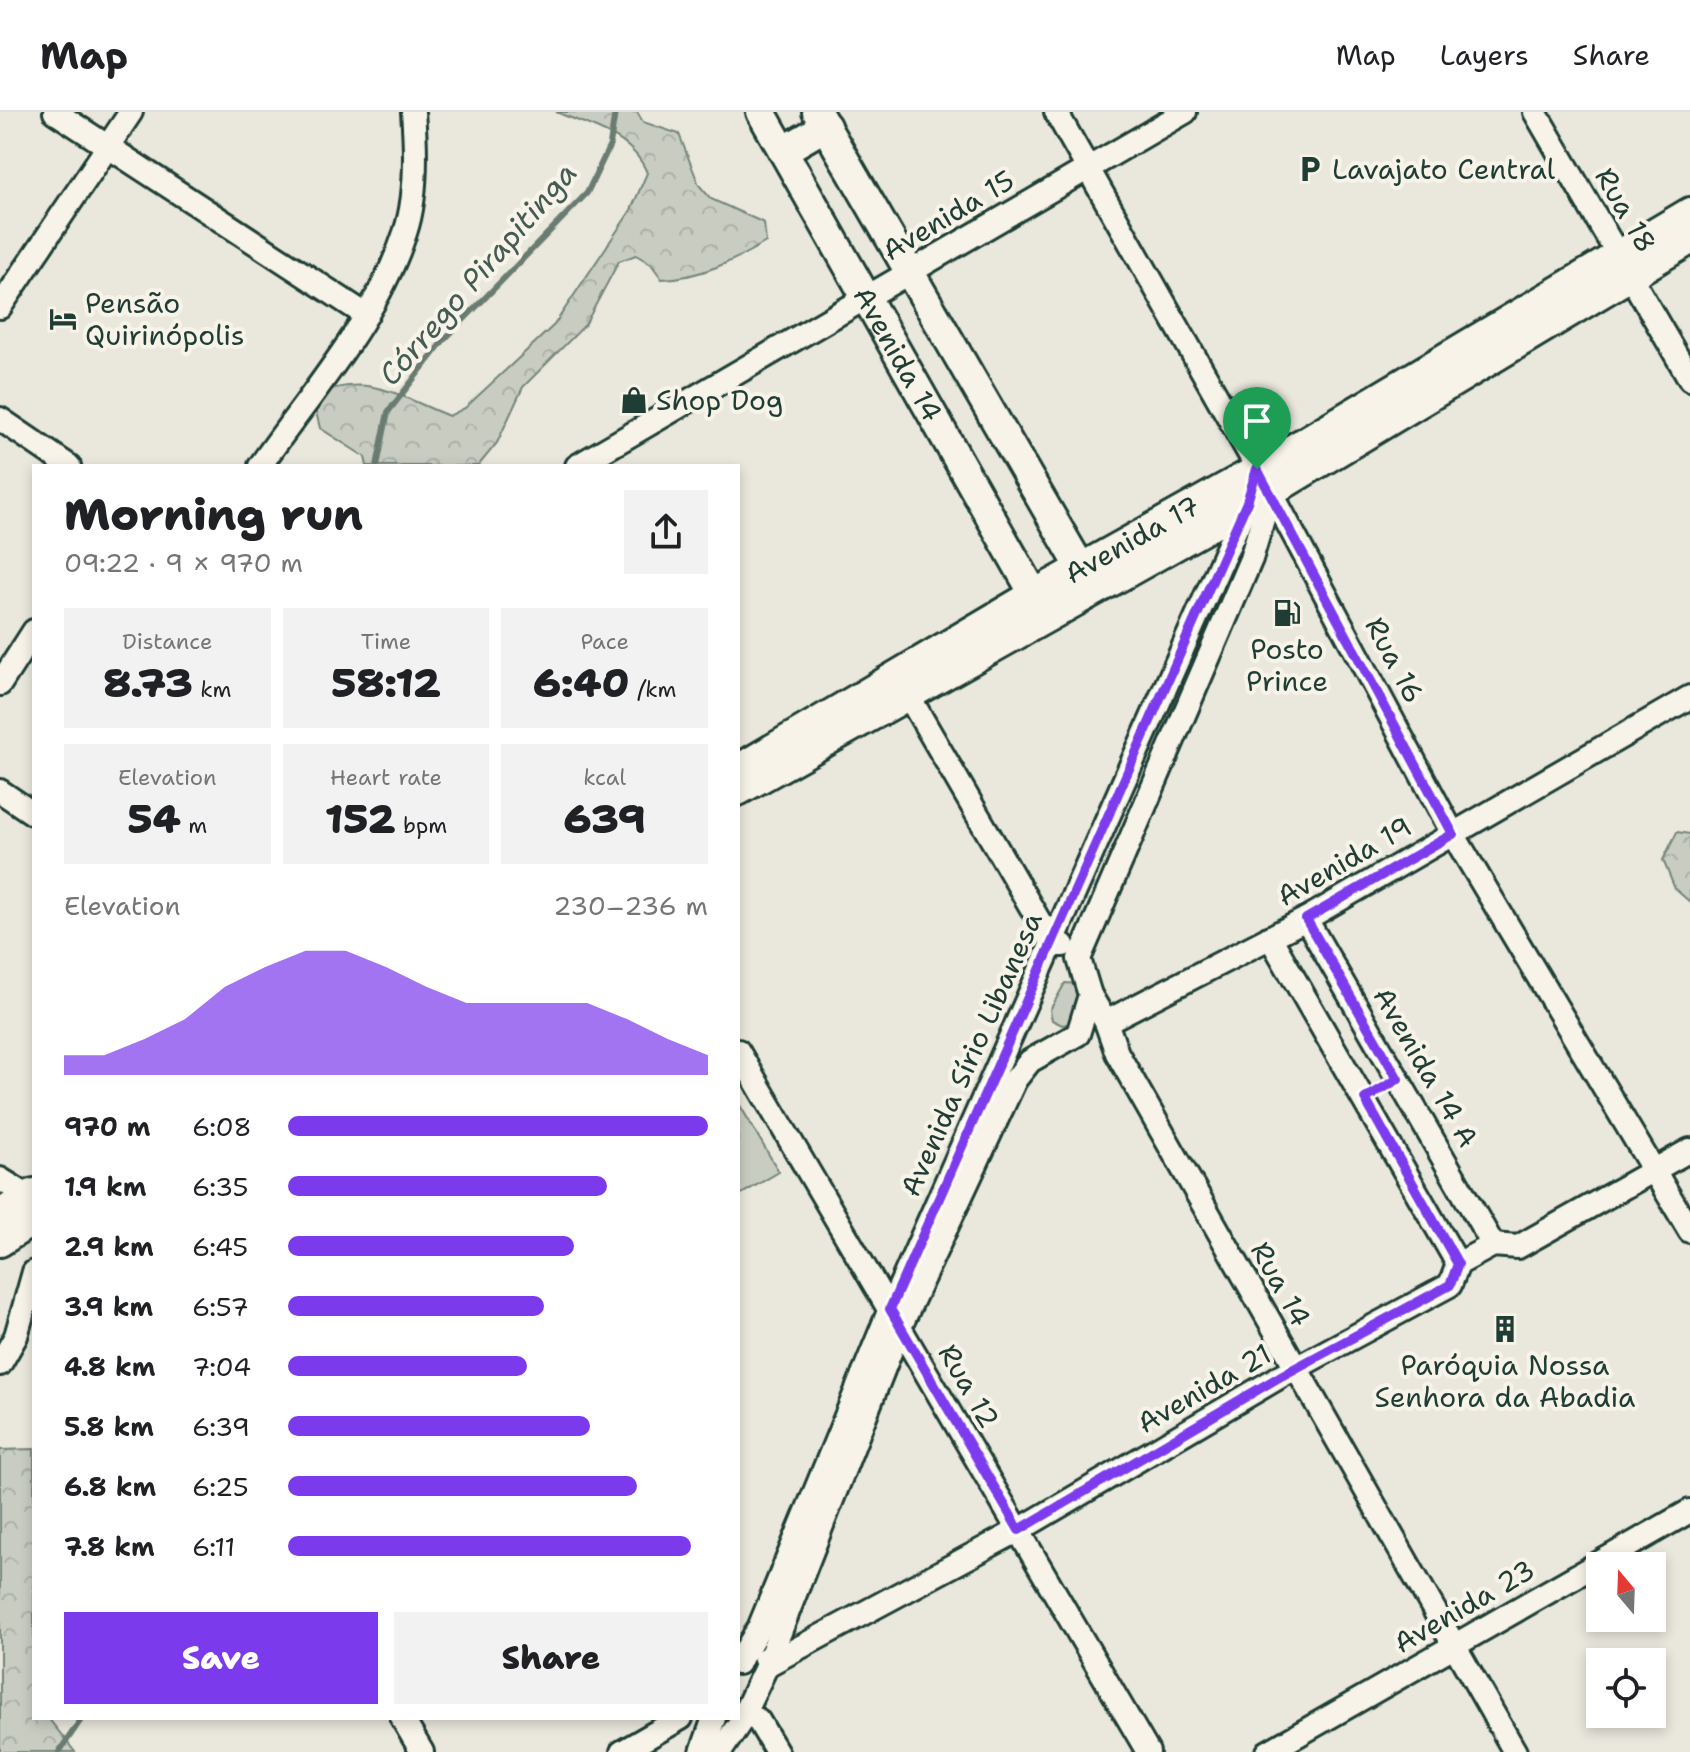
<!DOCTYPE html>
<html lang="en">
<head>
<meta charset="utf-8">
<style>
	:root { --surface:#fff; --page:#f2f2f2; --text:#202124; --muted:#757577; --line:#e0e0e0; --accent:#7c3aed }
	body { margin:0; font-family:"Shantell Sans",sans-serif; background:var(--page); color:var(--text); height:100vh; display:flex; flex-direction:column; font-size:30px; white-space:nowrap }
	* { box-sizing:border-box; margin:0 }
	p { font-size:26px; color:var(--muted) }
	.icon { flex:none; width:44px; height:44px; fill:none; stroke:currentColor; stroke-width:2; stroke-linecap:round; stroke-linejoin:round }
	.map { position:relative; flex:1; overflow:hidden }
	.drawer { position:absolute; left:32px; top:352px; width:708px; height:1256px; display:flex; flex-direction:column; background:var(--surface); border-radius:0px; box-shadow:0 4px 12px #0003 }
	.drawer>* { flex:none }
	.needle { width:52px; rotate:341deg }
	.tools { position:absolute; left:1586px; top:1440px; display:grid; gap:16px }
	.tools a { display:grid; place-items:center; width:80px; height:80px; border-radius:0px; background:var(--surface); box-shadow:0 4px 12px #0003; font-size:40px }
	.pin { position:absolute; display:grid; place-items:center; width:68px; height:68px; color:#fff; margin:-82px -34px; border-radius:50% 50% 50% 0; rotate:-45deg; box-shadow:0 0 8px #0007 }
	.pin .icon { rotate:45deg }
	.round { display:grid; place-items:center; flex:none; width:84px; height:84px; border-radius:0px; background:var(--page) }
	.summary { display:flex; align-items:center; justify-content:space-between; height:136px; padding:0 32px }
	h1 { font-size:44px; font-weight:800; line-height:60px }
	.metrics { display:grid; grid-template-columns:repeat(3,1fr); gap:12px; height:136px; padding:8px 32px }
	.metrics div { display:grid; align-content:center; border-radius:0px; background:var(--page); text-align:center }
	.metrics b { font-size:40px; font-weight:800 }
	.metrics small { font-size:22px; font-weight:400 }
	.metrics p { font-size:22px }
	.chart { height:224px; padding:16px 32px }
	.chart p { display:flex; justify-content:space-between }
	.chart svg { width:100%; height:144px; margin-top:8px; fill:var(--accent); opacity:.7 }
	.primary-button { display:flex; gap:16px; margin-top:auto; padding:16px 32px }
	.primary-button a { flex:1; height:92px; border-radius:0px; background:var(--accent); color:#fff; font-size:32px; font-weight:800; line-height:92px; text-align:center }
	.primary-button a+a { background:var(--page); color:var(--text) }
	ul { padding:0 32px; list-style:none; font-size:26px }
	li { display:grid; grid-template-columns:128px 96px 1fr; align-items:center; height:60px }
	li i { height:20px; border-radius:10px; background:var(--accent) }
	header { display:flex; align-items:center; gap:48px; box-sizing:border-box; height:112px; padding:0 40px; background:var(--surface); border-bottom:2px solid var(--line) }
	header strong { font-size:38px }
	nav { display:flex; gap:44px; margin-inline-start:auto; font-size:28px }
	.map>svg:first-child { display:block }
	.forest { fill:url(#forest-crowns); stroke:#74847a; stroke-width:2 }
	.park { fill:#c8ccc1; stroke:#74847a; stroke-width:2 }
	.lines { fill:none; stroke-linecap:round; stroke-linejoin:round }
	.stream { stroke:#6a7c72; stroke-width:6 }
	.minor-casing { stroke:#1f3d34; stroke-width:28 }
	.major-casing { stroke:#1f3d34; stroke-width:34 }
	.minor { stroke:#f7f3e8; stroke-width:22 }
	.major { stroke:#f7f3e8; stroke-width:28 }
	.route-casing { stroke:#fff; stroke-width:16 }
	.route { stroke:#7c3aed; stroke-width:10 }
	.labels { text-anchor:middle; stroke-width:8; stroke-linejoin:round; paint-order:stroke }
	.poi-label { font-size:28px; fill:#1f3d34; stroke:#f7f3e8; text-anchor:start }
	.street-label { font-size:28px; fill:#1f3d34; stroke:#f7f3e8 }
	.water-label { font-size:30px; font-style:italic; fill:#445c53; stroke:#f7f3e8 }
</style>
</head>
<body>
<header>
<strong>Map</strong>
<nav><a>Map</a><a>Layers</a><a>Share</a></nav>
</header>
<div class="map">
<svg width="1690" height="1640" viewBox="0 0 1690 1640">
	<defs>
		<pattern id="forest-crowns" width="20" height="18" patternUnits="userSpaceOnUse" patternTransform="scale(2)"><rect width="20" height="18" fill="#c8ccc1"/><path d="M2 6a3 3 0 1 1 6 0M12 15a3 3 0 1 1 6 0" fill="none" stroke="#abb0a6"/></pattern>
	</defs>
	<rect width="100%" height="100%" fill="#eae8dd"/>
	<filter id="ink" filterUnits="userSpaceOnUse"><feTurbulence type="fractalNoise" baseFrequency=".0125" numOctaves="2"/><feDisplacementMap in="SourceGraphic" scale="16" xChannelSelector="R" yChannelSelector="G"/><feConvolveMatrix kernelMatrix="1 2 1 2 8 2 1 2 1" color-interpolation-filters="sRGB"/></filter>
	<g filter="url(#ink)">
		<!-- forest -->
		<g class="forest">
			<path d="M556 0H637L643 10 679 22 699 73 711 87 764 111 766 130C734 149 699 166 662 167L651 152 636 143 619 149 585 213 523 275 497 331 478 354H367L365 345 320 316 316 300 319 281C372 261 400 285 449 304L465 296 554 213 631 98 647 61C632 23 591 15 556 0Z"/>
			<polygon points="1677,720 1690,722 1690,790 1675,777 1663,748"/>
			<polygon points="34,1337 34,1606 48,1606 75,1640 0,1640 0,1338"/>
		</g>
		<!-- park -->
		<g class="park">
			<polygon points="1065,871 1078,872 1083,877 1073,911 1062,913 1052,908 1050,898"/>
			<polygon points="738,990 779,1060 738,1084"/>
		</g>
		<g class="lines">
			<!-- stream -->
			<g class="stream">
				<polyline points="377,354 388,300 443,229 587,81 610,33 615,0"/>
				<polyline points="59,1640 82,1606"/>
			</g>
			<!-- minor casing -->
			<g class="minor-casing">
				<g id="minor">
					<polyline points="55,0 366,203"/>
					<polyline points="1056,0 1271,380 1453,722 1690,1119"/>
					<polyline points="1535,0 1690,267"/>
					<polyline points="0,195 131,0"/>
					<polyline points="0,307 69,354"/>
					<path d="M260 354C311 281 377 207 405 121 417 86 416 37 413 0"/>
					<polyline points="577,354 1185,0"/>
					<polyline points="0,572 34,519"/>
					<polyline points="908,583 1053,833 1063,833"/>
					<polyline points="0,679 34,702"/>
					<polyline points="1306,807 1493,1133"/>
					<polyline points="1270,825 1458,1152"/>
					<polyline points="1090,883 1106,910 1117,941 1515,1640"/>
					<polyline points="1106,910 1306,807 1690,585"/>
					<polyline points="738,939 1148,1640"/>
					<polyline points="0,1067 34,1088"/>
					<polyline points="0,1252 16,1224 34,1160"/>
					<polyline points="765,1547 767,1553 1019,1418 1281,1264 1450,1173 1458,1152 1493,1133 1518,1135 1690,1038"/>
					<polyline points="738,1551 759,1516 890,1197 1248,389"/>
					<polyline points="744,1603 758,1608 777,1640"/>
					<polyline points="402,1606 422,1640"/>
					<polyline points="622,1640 681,1606"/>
					<polyline points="702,1640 714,1606"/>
					<polyline points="720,1640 739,1612 767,1553 900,1215 1015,968 1030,949 1078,922 1090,883 1079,847 1251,447 1271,380"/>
					<polyline points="1268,1640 1690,1399"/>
				</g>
			</g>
			<!-- major casing -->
			<g class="major-casing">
				<g id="major">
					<path id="s1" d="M761 0 1034 482"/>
					<polyline points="817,0 1081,456"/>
					<polyline points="783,39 826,14"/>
					<path id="s2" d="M738 657 1034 482 1267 352 1690 100"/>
					<polyline points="738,679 1271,380 1690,128"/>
					<polyline points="0,1102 34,1081"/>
					<polyline points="0,1130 34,1108"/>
				</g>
			</g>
			<!-- minor -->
			<use href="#minor" class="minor"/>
			<!-- major -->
			<use href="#major" class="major"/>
		</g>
	</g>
	<g class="lines" filter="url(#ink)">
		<!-- route casing -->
		<g class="route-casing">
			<polygon id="route" points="1257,357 1453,722 1306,807 1398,967 1365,987 1458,1152 1450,1173 1281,1264 1019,1418 890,1197 1247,390"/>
		</g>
		<!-- route -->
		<use href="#route" class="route"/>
	</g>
	<!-- icons -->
	<defs>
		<g id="parking-bare" transform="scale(2.16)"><path d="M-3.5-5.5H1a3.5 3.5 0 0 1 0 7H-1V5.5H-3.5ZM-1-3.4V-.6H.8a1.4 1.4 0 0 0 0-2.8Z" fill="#1f3d34" stroke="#f7f3e8" stroke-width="2.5" paint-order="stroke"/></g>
		<g id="hotel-bare" transform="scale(2.16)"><path d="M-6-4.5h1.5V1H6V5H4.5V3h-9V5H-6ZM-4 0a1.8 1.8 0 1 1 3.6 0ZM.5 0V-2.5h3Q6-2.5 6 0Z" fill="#1f3d34" stroke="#f7f3e8" stroke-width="2.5" paint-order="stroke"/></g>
		<g id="shop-bare" transform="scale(2.16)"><path d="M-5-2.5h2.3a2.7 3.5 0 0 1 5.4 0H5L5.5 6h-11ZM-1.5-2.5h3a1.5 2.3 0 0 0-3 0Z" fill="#1f3d34" stroke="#f7f3e8" stroke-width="2.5" paint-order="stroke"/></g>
		<g id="fuel-bare" transform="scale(2.16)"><path d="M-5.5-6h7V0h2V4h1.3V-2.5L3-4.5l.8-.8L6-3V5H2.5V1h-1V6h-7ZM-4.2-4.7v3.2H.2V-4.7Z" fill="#1f3d34" stroke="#f7f3e8" stroke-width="2.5" paint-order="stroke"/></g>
		<g id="building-bare" transform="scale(2.16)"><path d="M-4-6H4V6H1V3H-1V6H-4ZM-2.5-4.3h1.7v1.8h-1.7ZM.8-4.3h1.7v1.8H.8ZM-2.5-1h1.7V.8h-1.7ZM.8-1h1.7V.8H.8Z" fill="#1f3d34" stroke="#f7f3e8" stroke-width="2.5" paint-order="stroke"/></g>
	</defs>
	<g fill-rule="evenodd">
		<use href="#parking-bare" x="1310" y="57"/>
		<use href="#hotel-bare" x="63" y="207"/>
		<use href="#shop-bare" x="634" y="288"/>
		<use href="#fuel-bare" x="1287" y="501"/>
		<use href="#building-bare" x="1505" y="1217"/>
	</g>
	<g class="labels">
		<!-- poi labels -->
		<g class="poi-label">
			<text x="1332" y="67">Lavajato Central</text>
			<text x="85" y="201">Pensão<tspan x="85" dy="32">Quirinópolis</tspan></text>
			<text x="656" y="298">Shop Dog</text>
			<text x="1287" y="547" text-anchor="middle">Posto<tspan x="1287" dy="32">Prince</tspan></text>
			<text x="1505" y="1263" text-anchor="middle">Paróquia Nossa<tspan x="1505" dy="32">Senhora da Abadia</tspan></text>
		</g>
		<!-- street labels -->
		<g class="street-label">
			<text transform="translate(1626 98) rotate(60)" y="10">Rua 18</text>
			<text transform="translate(948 103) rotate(-31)" y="10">Avenida 15</text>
			<text dy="10" stroke="none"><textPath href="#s1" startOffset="278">Avenida 14</textPath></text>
			<text dy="10" stroke="none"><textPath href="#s2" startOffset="456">Avenida 17</textPath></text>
			<text transform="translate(1395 548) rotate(62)" y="10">Rua 16</text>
			<text transform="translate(1344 749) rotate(-30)" y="10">Avenida 19</text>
			<text transform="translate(971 942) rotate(-66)" y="10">Avenida Sírio Libanesa</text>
			<text transform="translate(1426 955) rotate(60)" y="10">Avenida 14 A</text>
			<text transform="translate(1281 1172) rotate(61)" y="10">Rua 14</text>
			<text transform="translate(969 1274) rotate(60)" y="10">Rua 12</text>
			<text transform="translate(1204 1276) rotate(-30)" y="10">Avenida 21</text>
			<text transform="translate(1464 1494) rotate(-30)" y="10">Avenida 23</text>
		</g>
		<!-- water labels -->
		<g class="water-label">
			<text transform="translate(478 162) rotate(-49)" y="10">Córrego Pirapitinga</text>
		</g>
	</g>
</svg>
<div class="tools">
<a><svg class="needle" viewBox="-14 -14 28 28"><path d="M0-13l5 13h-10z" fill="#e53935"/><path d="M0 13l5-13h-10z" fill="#757577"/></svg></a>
<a><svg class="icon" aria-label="locate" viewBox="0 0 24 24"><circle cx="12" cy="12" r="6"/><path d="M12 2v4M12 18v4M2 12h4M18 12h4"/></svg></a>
</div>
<div class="pin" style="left:1257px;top:357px;background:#1e9e55"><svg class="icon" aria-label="arrive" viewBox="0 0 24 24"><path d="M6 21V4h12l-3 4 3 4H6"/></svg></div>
<section class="drawer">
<div class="summary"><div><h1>Morning run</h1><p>09:22 · 9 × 970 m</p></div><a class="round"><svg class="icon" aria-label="share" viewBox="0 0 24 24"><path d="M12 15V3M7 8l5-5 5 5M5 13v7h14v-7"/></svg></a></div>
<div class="metrics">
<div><p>Distance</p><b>8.73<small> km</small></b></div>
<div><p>Time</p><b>58:12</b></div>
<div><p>Pace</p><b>6:40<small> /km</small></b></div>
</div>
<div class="metrics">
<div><p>Elevation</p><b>54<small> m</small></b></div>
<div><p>Heart rate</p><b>152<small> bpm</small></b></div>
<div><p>kcal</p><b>639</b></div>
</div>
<div class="chart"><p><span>Elevation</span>230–236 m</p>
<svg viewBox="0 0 160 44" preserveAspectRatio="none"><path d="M0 44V38L10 38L20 33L30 27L40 17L50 11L60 6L70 6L80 11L90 17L100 22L110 22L120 22L130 22L140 27L150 33L160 38V44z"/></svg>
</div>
<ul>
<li><b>970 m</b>6:08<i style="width:100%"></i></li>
<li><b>1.9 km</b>6:35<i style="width:76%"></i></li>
<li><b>2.9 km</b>6:45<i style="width:68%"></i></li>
<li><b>3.9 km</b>6:57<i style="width:61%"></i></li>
<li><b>4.8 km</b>7:04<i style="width:57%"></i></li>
<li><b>5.8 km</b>6:39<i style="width:72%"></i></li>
<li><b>6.8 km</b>6:25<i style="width:83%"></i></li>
<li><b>7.8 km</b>6:11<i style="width:96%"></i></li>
</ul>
<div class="primary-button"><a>Save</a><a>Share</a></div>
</section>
</div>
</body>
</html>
